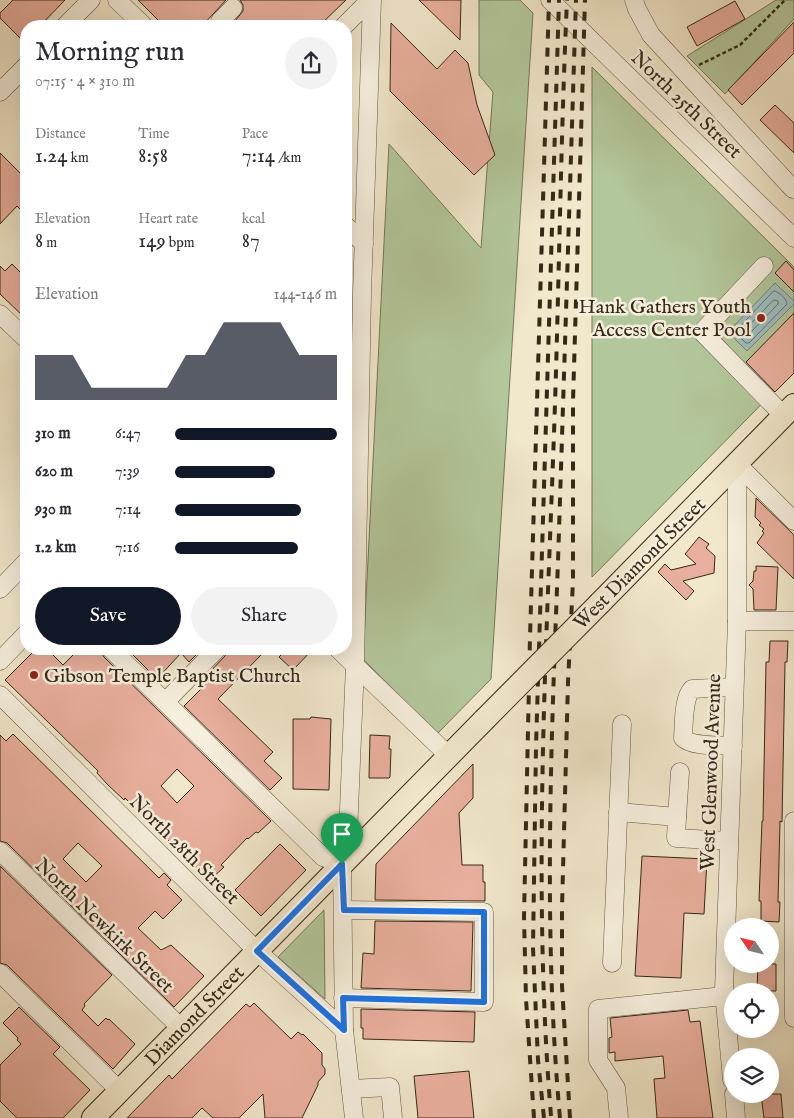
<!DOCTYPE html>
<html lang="en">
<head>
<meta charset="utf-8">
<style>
	:root { --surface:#fff; --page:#f2f2f3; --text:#2b2b33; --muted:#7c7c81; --accent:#111827 }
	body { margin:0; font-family:"IM FELL English",serif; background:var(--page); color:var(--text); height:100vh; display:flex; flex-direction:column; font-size:19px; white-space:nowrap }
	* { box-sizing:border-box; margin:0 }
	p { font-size:16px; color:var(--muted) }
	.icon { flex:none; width:28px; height:28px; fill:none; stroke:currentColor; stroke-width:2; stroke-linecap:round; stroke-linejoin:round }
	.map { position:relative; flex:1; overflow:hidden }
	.drawer { position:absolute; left:20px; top:20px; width:332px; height:635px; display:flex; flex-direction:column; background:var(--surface); border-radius:20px; box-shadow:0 5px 20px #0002 }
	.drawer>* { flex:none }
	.needle { width:32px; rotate:305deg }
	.tools { position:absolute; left:724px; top:918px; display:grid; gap:10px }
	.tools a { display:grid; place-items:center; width:55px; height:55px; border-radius:50%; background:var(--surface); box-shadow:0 5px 20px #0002; font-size:25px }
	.pin { position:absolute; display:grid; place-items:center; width:42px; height:42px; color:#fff; margin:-51px -21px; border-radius:50% 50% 50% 0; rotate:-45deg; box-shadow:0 0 5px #0007 }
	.pin .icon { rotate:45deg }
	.round { display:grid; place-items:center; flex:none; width:52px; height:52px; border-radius:26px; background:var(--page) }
	.summary { display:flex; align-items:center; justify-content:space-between; height:85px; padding:0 15px }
	h1 { font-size:28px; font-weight:600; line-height:38px }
	.stats { display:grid; grid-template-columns:repeat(3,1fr); gap:8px; height:85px; padding:5px 15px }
	.stats div { display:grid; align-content:center }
	.stats b { font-size:21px; font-weight:600 }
	.stats small { font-size:14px; font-weight:400 }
	.stats p { font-size:14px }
	.chart { height:140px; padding:10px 15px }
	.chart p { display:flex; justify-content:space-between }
	.chart svg { width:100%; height:90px; margin-top:5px; fill:var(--accent); opacity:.7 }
	.action { display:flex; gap:10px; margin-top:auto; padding:10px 15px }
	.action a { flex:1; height:58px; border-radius:30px; background:var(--accent); color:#fff; font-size:20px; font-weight:600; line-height:58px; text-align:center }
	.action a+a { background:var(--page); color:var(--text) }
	ul { padding:0 15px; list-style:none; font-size:16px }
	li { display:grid; grid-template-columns:80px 60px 1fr; align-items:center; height:38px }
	li i { height:12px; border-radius:6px; background:var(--accent) }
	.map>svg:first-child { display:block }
	.green { fill:#b3c79c; stroke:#747859 }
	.water { fill:#9ebec0; stroke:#74827c }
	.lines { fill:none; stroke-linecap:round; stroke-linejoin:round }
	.shore { stroke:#6a746b; stroke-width:1 }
	.building { fill:#e9af9e; stroke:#362916; fill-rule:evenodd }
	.minor-casing { stroke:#655843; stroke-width:19 }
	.major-casing { stroke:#362916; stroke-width:24 }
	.path { stroke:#362916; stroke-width:2.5; stroke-dasharray:4 2.5; stroke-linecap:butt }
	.minor { stroke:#f6efdd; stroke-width:18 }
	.major { stroke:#f1e7cb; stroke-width:22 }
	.rail { stroke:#362916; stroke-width:4; stroke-dasharray:9 9; stroke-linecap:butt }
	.major-bridge-casing { stroke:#362916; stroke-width:24; stroke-linecap:butt }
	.major-bridge { stroke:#f1e7cb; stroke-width:22 }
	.route-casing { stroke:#fff; stroke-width:10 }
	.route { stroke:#1a73e8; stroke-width:6 }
	.poi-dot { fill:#8f2418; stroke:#f6efdd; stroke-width:2 }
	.labels { text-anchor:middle; stroke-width:5; stroke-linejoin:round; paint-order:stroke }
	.street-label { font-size:20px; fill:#362916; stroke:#f6efdd }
	.poi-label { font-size:20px; fill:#362916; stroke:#f6efdd; text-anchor:end }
</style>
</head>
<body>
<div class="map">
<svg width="794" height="1118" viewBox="0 0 794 1118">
	<rect width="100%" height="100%" fill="#f1e7cb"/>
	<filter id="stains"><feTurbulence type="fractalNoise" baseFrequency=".004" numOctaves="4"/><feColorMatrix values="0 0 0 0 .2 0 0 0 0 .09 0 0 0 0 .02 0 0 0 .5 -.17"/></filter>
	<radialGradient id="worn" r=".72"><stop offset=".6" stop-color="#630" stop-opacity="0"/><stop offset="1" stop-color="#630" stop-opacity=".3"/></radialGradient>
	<!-- green -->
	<g class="green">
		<polygon points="479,0 520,0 533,13 491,679 437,734 363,659 389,144 481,248 493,92 479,75"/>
		<polygon points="776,0 794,0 794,19 725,94 687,56"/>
		<polygon points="592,67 794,267 794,371 592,577"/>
		<polygon points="324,910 325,999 278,957"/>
	</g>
	<!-- water -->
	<polygon class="water" points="775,283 794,301 794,304 747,351 728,332"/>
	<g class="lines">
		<!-- shore -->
		<g class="shore">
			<path d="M774 291C779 292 787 299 787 304L749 343H746L736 334V331Z"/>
			<polygon points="774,300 778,301 778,304 749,334 746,334 745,330"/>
		</g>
	</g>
	<!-- building -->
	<g class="building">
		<polygon points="13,0 65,0 40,26 26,26 26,44 0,18 0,13"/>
		<polygon points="138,0 226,0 202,26 164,26"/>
		<polygon points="240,0 346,0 319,26 231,26 243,11 243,5"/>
		<polygon points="419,0 461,0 460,40"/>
		<polygon points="735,1 745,19 697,46 687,27"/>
		<polygon points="794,22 794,53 742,105 728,90"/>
		<polygon points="391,23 437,69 455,50 468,63 477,105 495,155 474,175 390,91"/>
		<polygon points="775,105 794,123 794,153 760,120"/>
		<polygon points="0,153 26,179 26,215 17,206 0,224"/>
		<polygon points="786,261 794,270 794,292 775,273"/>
		<polygon points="12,264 26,278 26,319 0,294 0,266 5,271"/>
		<polygon points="794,313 794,373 775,392 746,362"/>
		<polygon points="756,498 794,535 794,579 757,543 764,533 762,531 764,529 759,525 761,523 755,517"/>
		<polygon points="699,537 709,544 706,548 715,556 714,573 683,581 694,591 686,600 658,572 665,564 671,570 696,564 685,554"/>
		<polygon points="756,566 778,567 776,610 754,610 753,589 749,585 753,581 754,571 756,571"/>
		<polygon points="770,641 788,641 787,662 785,662 782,822 780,821 778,902 780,902 779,922 761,921 761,901 759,901 762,821 763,821 766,662 769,662"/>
		<path d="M36 649H47L63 665 79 649H99L104 657 271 821 258 833 256 832 248 839 247 838 221 865 224 867 209 881 194 866 193 867 170 844 171 843 125 798 124 800 108 785 97 773 98 771 5 680ZM177 769 194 786 177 803 161 786Z"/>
		<polygon points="131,649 202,649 189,662 181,653 157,679 129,651"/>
		<polygon points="227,649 255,649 261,655 218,699 273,752 264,761 282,778 270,790 184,706 209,681 205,677 225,656"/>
		<polygon points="287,649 313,649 293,670 279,657"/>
		<polygon points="311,717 331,719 329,790 293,789 293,719 310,719"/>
		<path d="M13 734 159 878 164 873 171 880 167 885 182 900 163 919 155 911 138 928 161 950 171 945 204 976 174 1007 7 843 0 841V735L6 741ZM78 843 102 866 86 882 63 859Z"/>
		<polygon points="370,735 390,736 389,749 391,749 390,777 389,778 369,778"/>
		<polygon points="473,764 473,798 459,813 462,865 483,865 483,882 485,882 485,901 375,900 376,864"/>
		<polygon points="280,844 306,870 261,916 235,890"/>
		<polygon points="642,856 707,859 704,914 684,913 681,978 635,976"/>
		<polygon points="0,866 112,975 84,1004 85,1006 82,1010 98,1026 106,1018 108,1020 109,1019 135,1044 113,1069 7,965 0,963"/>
		<polygon points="375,921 473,922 471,991 361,988 363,953 374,954"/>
		<polygon points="758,964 776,964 776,991 757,991"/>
		<polygon points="254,1003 291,1039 298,1032 302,1035 303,1034 322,1053 322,1065 325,1069 325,1074 318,1082 318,1085 302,1118 265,1118 263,1094 239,1118 213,1118 202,1108 192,1118 127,1118 169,1075 172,1079 246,1004 250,1007"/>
		<polygon points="19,1007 60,1047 53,1054 90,1090 63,1118 17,1118 0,1101 0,1065 21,1044 17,1040 18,1038 3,1023"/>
		<polygon points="361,1009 475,1012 474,1042 363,1039 363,1028 361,1028"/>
		<polygon points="688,1010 690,1022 700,1021 713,1118 657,1118 654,1079 665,1078 663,1056 615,1061 615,1052 609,1053 609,1038 612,1037 610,1018"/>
		<polygon points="469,1071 474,1118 418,1118 414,1076"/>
		<polygon points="761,1094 781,1094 783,1118 764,1118"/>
	</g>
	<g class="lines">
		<!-- minor casing -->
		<g class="minor-casing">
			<g id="minor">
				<polyline points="117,0 144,26"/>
				<polyline points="550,0 794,238"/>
				<polyline points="634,0 637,9 651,35 793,189 794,187"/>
				<polyline points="65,26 91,0"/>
				<polyline points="220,26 220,21 233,8"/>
				<polyline points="344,26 370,0"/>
				<polyline points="0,92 26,66"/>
				<polyline points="346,226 364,244"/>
				<polyline points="764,266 702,332 784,416"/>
				<polyline points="0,314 26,339"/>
				<polyline points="737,464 794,521"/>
				<polyline points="0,589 26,562"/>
				<polyline points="737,621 794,621"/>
				<polyline points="111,649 323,857 342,864"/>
				<polyline points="338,649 449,756"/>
				<polyline points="0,661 26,634"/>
				<polyline points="0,695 257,951 344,1030"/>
				<polyline points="165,702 217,649"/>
				<path d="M733 746C720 745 692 747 683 738 684 725 683 698 692 689L734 687"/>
				<polyline points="618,812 677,817 680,772"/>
				<polyline points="677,817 676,838 729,841"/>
				<polyline points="794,821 794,1018"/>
				<polyline points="0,851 181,1028"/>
				<polyline points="612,963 622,724"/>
				<polyline points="0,973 120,1091"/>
				<polyline points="343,998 484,1002 484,912 344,910"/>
				<polyline points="732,1080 724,991 737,621 737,464"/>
				<polyline points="351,1089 390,1087 393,1118"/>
				<polyline points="734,1094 736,1118"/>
				<polyline points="354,1118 344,1030 342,864 348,834 355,665 362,293 372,0"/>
				<polyline points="619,1118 616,1088 598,1060 598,1009 724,996"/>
			</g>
		</g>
		<!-- major casing -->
		<g class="major-casing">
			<g id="major">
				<polyline points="600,603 794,405"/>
				<path id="s1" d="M93 1118 484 720"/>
			</g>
		</g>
		<!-- path -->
		<polyline class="path" points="699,65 740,45 785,0"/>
		<!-- minor -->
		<use href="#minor" class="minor"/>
		<!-- major -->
		<use href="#major" class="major"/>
		<!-- rail -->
		<g class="rail">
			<path d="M551 1116C533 898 545 678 553 460 559 307 560 153 567 0"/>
			<polyline points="534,1118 526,999 524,917 530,637 549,0"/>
			<polyline points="544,1118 538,1060 533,948 536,746 559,0"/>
			<path d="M560 1118C543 933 551 747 558 562 564 375 570 187 576 0"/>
			<polyline points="570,1118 562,986 562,908 568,682 573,581 573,401 585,0"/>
		</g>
		<!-- major-bridge casing -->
		<g class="major-bridge-casing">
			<polyline id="major-bridge" points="484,720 600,603"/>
		</g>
		<!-- major-bridge -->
		<use href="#major-bridge" class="major-bridge"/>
	</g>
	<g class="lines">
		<!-- route casing -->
		<g class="route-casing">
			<polygon id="route" points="342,864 344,910 484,912 484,1002 343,998 344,1030 257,951"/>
		</g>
		<!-- route -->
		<use href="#route" class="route"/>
	</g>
	<!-- markers -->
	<g class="poi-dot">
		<circle cx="761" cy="318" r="5"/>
		<circle cx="34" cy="675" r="5"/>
	</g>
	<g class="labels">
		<!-- street labels -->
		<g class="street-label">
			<text transform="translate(687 104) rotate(44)" y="7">North 25th Street</text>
			<text transform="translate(639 563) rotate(-45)" y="7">West Diamond Street</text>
			<text transform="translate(710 772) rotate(-88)" y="7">West Glenwood Avenue</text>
			<text transform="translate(185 849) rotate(45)" y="7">North 28th Street</text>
			<text transform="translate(105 925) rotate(44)" y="7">North Newkirk Street</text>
			<text dy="7" stroke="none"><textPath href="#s1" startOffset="144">Diamond Street</textPath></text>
		</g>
		<!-- poi labels -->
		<g class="poi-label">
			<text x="751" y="313">Hank Gathers Youth<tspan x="751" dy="23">Access Center Pool</tspan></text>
			<text x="44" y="682" text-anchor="start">Gibson Temple Baptist Church</text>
		</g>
	</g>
	<rect width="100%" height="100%" filter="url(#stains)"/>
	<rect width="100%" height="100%" fill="url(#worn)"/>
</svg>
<div class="tools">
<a><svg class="needle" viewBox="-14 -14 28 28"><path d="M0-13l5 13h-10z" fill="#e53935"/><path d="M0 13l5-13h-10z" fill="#7c7c81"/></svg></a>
<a><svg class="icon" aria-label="locate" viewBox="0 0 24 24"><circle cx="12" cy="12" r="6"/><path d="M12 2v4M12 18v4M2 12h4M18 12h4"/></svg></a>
<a><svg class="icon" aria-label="layers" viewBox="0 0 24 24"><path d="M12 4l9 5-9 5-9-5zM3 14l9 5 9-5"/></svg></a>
</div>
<div class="pin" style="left:342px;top:864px;background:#1e9e55"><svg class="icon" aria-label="arrive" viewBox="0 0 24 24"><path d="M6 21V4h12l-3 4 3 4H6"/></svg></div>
<section class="drawer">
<div class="summary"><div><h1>Morning run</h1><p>07:15 · 4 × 310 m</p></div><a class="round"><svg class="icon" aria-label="share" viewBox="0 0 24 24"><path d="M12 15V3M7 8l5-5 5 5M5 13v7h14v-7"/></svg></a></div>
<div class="stats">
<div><p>Distance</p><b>1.24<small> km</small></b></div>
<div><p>Time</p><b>8:58</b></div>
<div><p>Pace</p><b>7:14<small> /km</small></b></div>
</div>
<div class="stats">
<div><p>Elevation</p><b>8<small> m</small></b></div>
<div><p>Heart rate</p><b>149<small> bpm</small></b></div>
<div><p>kcal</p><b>87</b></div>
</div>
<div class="chart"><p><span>Elevation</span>144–146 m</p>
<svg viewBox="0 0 160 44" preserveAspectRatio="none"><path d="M0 44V22L10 22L20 22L30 38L40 38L50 38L60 38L70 38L80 22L90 22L100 6L110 6L120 6L130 6L140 22L150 22L160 22V44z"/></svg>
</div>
<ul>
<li><b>310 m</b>6:47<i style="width:100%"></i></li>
<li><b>620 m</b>7:39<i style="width:62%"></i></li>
<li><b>930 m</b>7:14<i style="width:78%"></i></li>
<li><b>1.2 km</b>7:16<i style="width:76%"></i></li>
</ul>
<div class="action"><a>Save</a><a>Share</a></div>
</section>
</div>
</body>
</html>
